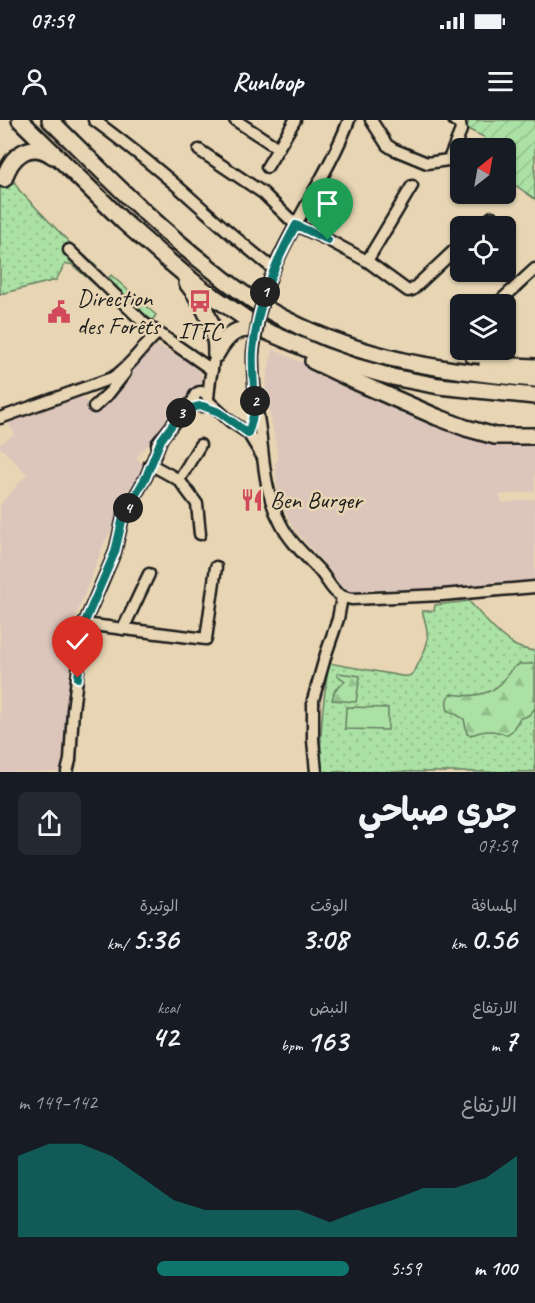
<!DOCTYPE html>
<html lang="ar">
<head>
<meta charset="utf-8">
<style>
	:root { --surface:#171b24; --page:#242831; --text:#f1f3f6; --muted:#9ea1a6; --accent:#0f766e }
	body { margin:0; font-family:Caveat,"Playpen Sans Arabic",sans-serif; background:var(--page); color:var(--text); direction:rtl; height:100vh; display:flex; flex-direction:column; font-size:22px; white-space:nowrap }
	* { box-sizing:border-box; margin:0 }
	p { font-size:20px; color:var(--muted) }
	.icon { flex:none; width:33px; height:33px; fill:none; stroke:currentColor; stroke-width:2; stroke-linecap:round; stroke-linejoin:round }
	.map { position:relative; height:652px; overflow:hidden; direction:ltr }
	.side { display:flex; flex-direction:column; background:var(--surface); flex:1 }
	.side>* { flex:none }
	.needle { width:39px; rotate:31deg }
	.fabs { position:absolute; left:450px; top:18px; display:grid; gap:12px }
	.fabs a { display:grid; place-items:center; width:66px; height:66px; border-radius:9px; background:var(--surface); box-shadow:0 2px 4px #0004; font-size:30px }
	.pin { position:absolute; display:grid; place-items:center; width:51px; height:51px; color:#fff; margin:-62px -26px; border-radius:50% 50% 50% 0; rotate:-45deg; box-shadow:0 0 6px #0007 }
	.pin .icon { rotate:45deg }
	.km { position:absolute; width:30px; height:30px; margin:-15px; border-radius:50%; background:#222; color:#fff; font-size:16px; line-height:30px; text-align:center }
	.round { display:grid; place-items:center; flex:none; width:63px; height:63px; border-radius:9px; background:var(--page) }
	.summary { display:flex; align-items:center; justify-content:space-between; height:102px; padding:0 18px }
	h1 { font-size:33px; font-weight:700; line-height:45px }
	.metrics { display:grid; grid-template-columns:repeat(3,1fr); gap:9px; height:102px; padding:6px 18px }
	.metrics div { display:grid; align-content:center }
	.metrics b { font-size:30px; font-weight:700 }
	.metrics small { font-size:16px; font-weight:400 }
	.metrics p { font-size:16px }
	.chart { height:168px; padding:12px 18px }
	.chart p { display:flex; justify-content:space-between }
	.chart svg { width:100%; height:108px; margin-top:6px; fill:var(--accent); opacity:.7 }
	ul { padding:0 18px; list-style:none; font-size:20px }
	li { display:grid; grid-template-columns:96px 72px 1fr; align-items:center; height:45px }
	li i { height:15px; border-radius:8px; background:var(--accent) }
	.status { display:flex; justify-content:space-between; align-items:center; height:42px; padding:0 30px; background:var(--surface); direction:ltr }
	.status svg { height:16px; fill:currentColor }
	header { display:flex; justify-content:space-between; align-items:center; height:78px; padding:0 18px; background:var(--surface); font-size:27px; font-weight:700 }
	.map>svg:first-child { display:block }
	.built { fill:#dcc6bc }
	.grass { fill:url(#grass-dots); stroke:#647e60; stroke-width:1.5 }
	.forest { fill:url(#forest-firs); stroke:#647e60; stroke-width:1.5 }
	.garden { fill:url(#garden-furrows); stroke:#647e60; stroke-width:1.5 }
	.pitch { fill:#abe1a4; stroke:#647e60; stroke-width:1.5 }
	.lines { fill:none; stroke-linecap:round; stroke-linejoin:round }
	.minor-casing { stroke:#1c1c1c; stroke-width:15 }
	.highway-casing { stroke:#1c1c1c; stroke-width:20 }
	.minor { stroke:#e7d5b3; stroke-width:10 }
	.highway { stroke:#e7d5b3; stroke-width:15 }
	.minor-bridge-casing { stroke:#1c1c1c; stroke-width:15; stroke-linecap:butt }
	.minor-bridge { stroke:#e7d5b3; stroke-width:10 }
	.route-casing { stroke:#fff; stroke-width:12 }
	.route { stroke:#0f766e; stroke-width:8 }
	.labels { text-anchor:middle; stroke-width:5; stroke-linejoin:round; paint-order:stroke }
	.poi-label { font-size:24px; fill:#1c1c1c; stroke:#e7d5b3; text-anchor:start }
</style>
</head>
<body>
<div class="status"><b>07:59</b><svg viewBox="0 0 49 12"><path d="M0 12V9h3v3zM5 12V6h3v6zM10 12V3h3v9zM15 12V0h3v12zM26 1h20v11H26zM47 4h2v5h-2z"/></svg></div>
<header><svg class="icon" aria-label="menu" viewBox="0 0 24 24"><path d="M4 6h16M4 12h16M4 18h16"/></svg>Runloop<svg class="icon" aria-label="person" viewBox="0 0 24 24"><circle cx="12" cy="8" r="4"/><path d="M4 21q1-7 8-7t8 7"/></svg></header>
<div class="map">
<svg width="535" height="652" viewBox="0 0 535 652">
	<defs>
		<pattern id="grass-dots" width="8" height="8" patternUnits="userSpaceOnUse" patternTransform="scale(1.5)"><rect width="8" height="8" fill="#abe1a4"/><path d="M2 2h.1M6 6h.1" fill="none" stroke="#93c08d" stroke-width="1.8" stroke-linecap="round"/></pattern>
		<pattern id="forest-firs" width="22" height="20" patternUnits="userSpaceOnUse" patternTransform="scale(1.5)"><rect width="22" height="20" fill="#abe1a4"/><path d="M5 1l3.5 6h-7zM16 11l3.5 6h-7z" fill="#93c08d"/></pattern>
		<pattern id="garden-furrows" width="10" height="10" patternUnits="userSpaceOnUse" patternTransform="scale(1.5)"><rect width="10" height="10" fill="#abe1a4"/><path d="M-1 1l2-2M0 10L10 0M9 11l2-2" fill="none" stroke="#93c08d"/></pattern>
	</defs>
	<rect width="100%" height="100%" fill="#e7d5b3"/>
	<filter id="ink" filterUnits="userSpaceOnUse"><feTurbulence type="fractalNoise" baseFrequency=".0167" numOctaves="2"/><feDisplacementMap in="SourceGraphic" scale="12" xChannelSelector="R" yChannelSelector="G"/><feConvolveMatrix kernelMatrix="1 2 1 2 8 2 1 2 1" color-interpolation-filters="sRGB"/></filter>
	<g filter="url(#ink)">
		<!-- built -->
		<g class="built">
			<polygon points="151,224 159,226 197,247 202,255 202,261 198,267 136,338 146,346 104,423 76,496 70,542 67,602 61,652 0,652 0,385 27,354 0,327 0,324 15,314 8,303 82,277 96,291"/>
			<polygon points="273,229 323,253 499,321 526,324 535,323 535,371 499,375 502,383 535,379 535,462 463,470 351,472 339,465 332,453 294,409 278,378 275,343 278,339 277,332 265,267"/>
		</g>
		<!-- grass -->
		<g class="grass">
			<polygon points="0,43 14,61 19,70 68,121 97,146 96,148 108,159 111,155 156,195 146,209 71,144 65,144 56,160 0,174"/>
			<path d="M469 481C483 497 497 515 516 526 522 529 529 530 535 531V652H321C319 615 323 580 329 543L402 556C408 557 410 556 414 552 428 526 432 521 422 491H434L435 485Z"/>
		</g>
		<!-- forest -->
		<g class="forest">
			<path d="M520 544H535V588C529 595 530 596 520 598L512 611 506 615C498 611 490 610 481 612 475 613 474 616 467 614L464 599 448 590C446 584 445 578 451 574 469 577 491 576 504 560 509 552 511 548 520 544Z"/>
			<polygon points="338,553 360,556 356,582 332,580 335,570 345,561 343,559 337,556"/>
		</g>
		<!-- garden -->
		<polygon class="garden" points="470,0 535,0 535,79 515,65 506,65 506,28 490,28 484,17 465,8"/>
		<!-- pitch -->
		<polygon class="pitch" points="346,587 388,588 388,610 345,609"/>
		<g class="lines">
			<!-- minor casing -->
			<g class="minor-casing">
				<g id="minor">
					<path d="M94 0C129 26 163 53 195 82 221 105 246 128 274 149"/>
					<polyline points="235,0 278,28"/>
					<polyline points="371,0 387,25 393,29 427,43 448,40 450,37 461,10 460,4 454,0"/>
					<polyline points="199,30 263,73 296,105 328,120 367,141 408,171 412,170 460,125"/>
					<polyline points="267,47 295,0"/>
					<polyline points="481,106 492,97"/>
					<polyline points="69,130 144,203 212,250"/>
					<polyline points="367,141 412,66"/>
					<path d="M272 153C294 100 329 53 349 0"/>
					<polyline points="497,184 535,149"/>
					<polyline points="472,230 471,237 499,239"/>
					<path d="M253 232C252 258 256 284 260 310 264 344 265 374 281 404 290 422 306 436 319 450 332 465 332 476 352 479L442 475 535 467"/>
					<circle cx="201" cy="279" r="7"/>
					<polyline points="208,278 210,260 213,243"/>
					<polyline points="208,281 230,301 248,313 262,336"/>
					<polyline points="94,287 109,273 125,253"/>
					<path d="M0 298 112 258C131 247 141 227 158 213"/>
					<polyline points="157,324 184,290 194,280"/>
					<polyline points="150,344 179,360 197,384 200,414"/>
					<polyline points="179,360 200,325"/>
					<polyline points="84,504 206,519 216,447"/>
					<polyline points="123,509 149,454"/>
					<polyline points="67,652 70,640 73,590 84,504 115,432 123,397 146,357 161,320"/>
					<polyline points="316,652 313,620 313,580 326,534 338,499 342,477"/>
				</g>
			</g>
			<!-- highway casing -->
			<g class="highway-casing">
				<g id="highway">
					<polyline points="20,0 124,102 165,138 201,168 261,209 319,234 353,246 392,257 439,266 535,276"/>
					<path d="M50 0C102 51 152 103 210 148 233 167 258 186 285 199 366 241 446 251 535 259"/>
					<path d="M4 59C11 36 30 19 53 36"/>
					<path d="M187 163C203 183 217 208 216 234"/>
					<path d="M216 234C228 213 237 206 262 210"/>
					<polyline points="313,241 357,262 437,297 466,308 495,316 535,316"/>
					<polyline points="487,245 535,247"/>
				</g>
			</g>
			<!-- minor -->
			<use href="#minor" class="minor"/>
			<!-- highway -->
			<use href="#highway" class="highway"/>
			<!-- minor-bridge casing -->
			<g class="minor-bridge-casing">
				<polyline id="minor-bridge" points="253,232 259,194 271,156"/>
			</g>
			<!-- minor-bridge -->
			<use href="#minor-bridge" class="minor-bridge"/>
		</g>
	</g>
	<g class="lines" filter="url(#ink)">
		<!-- route casing -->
		<g class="route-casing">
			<path id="route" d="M78 558 84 504 115 432 123 397 146 357 161 320 183 290 200 286H203L219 292 248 313C260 284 251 260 253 231 257 185 274 145 296 105L328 120"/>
		</g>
		<!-- route -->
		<use href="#route" class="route"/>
	</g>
	<!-- icons -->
	<defs>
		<g id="bus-bare" transform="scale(1.8)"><path d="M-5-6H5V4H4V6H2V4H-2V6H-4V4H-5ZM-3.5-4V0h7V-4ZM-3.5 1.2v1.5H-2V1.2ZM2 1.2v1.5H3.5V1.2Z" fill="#d1495b" stroke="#e7d5b3" stroke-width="2.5" paint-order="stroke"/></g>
		<g id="civic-bare" transform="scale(1.8)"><path d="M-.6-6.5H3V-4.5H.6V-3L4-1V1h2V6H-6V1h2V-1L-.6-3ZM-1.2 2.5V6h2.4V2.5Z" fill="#d1495b" stroke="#e7d5b3" stroke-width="2.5" paint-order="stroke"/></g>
		<g id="restaurant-bare" transform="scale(1.8)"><path d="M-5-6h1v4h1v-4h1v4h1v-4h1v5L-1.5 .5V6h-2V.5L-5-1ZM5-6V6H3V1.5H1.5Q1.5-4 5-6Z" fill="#d1495b" stroke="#e7d5b3" stroke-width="2.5" paint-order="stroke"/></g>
	</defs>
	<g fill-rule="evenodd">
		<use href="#bus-bare" x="200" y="181"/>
		<use href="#civic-bare" x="59" y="192"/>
		<use href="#restaurant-bare" x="252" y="380"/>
	</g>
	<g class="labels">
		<!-- poi labels -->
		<g class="poi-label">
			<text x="77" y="186">Direction<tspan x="77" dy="28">des Forêts</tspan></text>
			<text x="200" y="219" text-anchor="middle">ITFC</text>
			<text x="270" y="388">Ben Burger</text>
		</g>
	</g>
</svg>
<div class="fabs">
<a><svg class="needle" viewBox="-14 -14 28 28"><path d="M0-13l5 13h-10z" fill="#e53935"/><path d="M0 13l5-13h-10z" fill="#9ea1a6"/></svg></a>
<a><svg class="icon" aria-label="locate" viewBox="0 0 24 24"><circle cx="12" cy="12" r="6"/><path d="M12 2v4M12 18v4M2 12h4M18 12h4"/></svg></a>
<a><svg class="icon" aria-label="layers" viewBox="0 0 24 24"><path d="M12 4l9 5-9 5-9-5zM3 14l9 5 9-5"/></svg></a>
</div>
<div class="pin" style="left:328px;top:120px;background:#1e9e55"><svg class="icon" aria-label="arrive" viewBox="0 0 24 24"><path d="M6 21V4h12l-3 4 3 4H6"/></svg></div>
<div class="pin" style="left:78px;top:558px;background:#d93025"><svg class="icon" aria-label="check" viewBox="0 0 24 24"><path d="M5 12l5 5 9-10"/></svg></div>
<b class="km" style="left:265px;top:172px">1</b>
<b class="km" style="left:255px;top:281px">2</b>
<b class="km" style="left:181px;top:293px">3</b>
<b class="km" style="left:128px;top:388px">4</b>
</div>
<section class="side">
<div class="summary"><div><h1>جري صباحي</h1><p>07:59</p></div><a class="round"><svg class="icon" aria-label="share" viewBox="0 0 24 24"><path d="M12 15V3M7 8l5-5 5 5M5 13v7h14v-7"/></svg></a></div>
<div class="metrics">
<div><p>المسافة</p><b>0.56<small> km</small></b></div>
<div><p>الوقت</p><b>3:08</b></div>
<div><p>الوتيرة</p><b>5:36<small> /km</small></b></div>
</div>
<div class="metrics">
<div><p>الارتفاع</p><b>7<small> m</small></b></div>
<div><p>النبض</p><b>163<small> bpm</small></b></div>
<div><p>kcal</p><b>42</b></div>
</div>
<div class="chart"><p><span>الارتفاع</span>142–149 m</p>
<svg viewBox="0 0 160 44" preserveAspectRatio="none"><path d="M0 44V11L10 6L20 6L30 11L40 20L50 29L60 33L70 33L80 33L90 33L100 38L110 33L120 29L130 24L140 24L150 20L160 11V44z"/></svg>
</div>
<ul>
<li><b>100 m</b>5:59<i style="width:58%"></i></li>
</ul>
</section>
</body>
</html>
